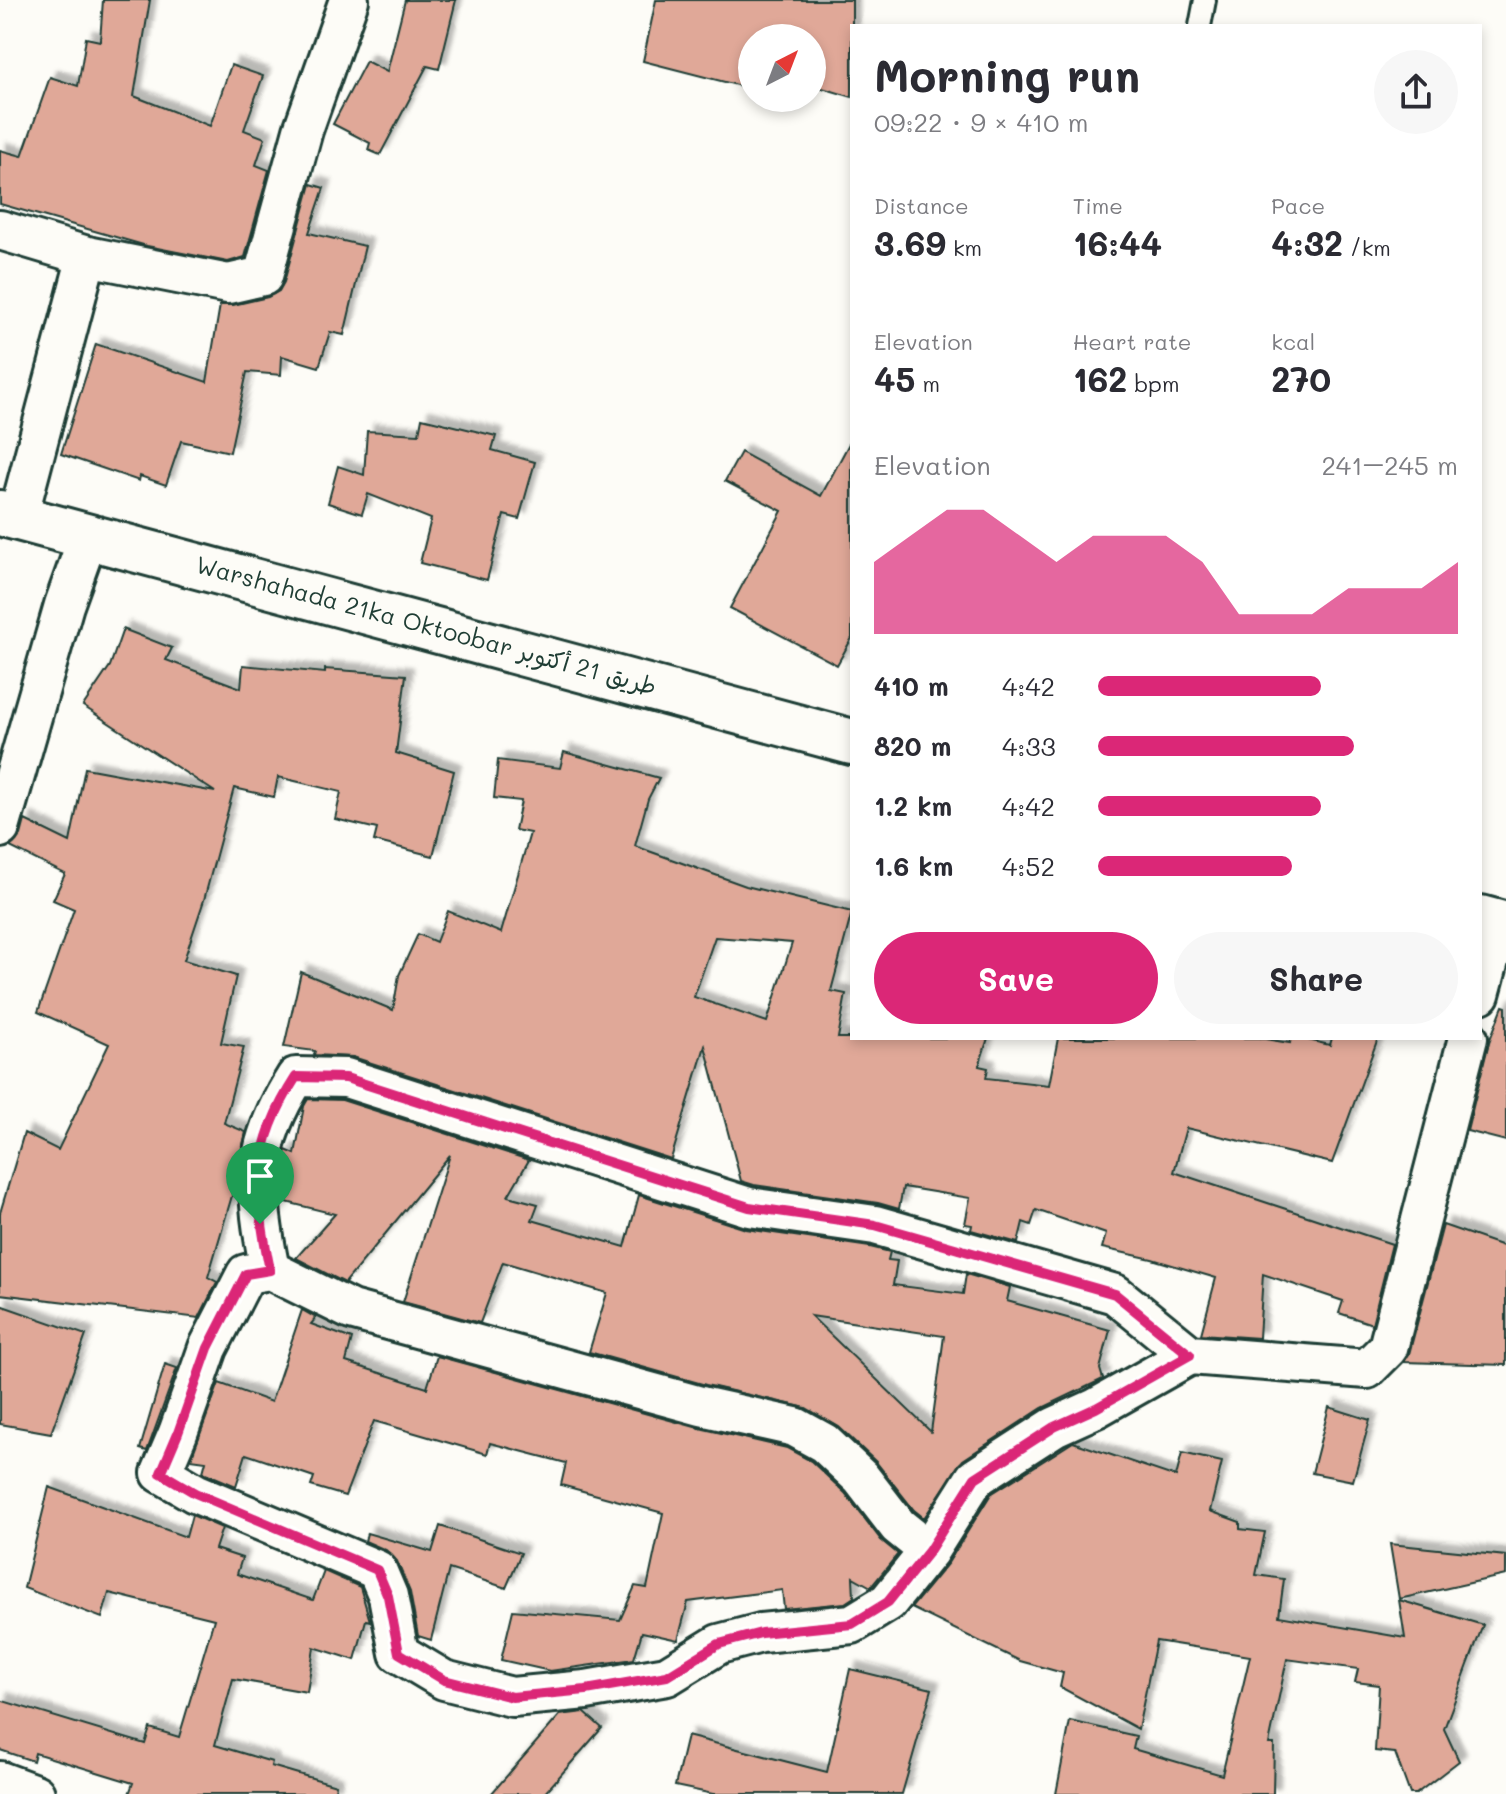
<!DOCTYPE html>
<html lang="en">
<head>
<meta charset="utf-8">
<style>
	:root { --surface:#fff; --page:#f7f7f7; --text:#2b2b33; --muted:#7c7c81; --accent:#db2777 }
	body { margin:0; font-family:Mali,"Playpen Sans Arabic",sans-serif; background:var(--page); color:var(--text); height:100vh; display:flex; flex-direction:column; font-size:30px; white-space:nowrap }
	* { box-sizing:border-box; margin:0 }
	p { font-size:26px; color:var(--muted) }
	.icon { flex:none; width:44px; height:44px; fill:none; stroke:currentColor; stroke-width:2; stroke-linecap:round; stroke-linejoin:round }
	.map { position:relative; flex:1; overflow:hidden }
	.details { position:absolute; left:850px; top:24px; width:632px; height:1016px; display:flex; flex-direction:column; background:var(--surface); border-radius:0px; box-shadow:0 4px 12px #0003 }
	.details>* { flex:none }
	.needle { width:52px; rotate:42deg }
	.fabs { position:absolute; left:738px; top:24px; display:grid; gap:16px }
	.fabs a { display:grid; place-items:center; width:88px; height:88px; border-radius:50%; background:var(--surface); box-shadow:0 4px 12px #0003; font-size:40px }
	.pin { position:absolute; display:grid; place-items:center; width:68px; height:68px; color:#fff; margin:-82px -34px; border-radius:50% 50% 50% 0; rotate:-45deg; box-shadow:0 0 8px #0007 }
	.pin .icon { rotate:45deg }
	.round { display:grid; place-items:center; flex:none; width:84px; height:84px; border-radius:42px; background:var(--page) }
	.summary { display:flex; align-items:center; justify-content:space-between; height:136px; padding:0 24px }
	h1 { font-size:44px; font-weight:700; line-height:60px }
	.figures { display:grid; grid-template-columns:repeat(3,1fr); gap:12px; height:136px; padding:8px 24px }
	.figures div { display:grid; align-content:center }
	.figures b { font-size:34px; font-weight:700 }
	.figures small { font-size:22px; font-weight:400 }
	.figures p { font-size:22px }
	.chart { height:224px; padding:16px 24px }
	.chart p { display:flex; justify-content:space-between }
	.chart svg { width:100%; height:144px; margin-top:8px; fill:var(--accent); opacity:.7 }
	.cta { display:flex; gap:16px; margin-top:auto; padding:16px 24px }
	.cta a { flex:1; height:92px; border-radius:48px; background:var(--accent); color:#fff; font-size:32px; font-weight:700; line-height:92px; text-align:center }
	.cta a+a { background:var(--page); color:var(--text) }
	ul { padding:0 24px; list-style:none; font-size:26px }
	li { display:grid; grid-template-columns:128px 96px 1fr; align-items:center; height:60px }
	li i { height:20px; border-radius:10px; background:var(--accent) }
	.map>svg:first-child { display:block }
	.building { fill:#e0a898; stroke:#1f3d34; stroke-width:2; fill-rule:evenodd; filter:url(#shadow) }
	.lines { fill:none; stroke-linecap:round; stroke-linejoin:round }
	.service-casing { stroke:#1f3d34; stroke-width:26 }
	.minor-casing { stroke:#1f3d34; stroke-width:44 }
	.primary-casing { stroke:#1f3d34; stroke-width:50 }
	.service { stroke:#fdfcf7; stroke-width:20 }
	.minor { stroke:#fdfcf7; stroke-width:38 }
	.primary { stroke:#fdfcf7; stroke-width:44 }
	.route-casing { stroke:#fff; stroke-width:16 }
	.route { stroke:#db2777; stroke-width:10 }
	.labels { text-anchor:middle; stroke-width:6; stroke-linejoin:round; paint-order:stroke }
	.street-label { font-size:24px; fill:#1f3d34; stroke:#fdfcf7 }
</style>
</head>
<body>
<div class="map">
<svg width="1506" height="1794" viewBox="0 0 1506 1794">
	<defs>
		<filter id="shadow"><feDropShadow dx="7" dy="-7" stdDeviation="2" flood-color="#0004"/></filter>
	</defs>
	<rect width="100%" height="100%" fill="#fdfcf7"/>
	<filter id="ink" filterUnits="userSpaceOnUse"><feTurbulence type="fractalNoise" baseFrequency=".0125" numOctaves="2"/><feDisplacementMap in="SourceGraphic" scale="16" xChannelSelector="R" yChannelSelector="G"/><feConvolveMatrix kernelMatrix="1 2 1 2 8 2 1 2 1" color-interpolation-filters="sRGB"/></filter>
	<g filter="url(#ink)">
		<!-- building -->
		<g class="building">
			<polygon points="103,0 150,0 134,96 210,126 231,65 263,76 244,130 265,138 256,165 269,170 245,257 228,262 147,246 0,204 0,150 22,156 50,77 78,86 86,38 100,41"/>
			<polygon points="405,0 456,0 439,69 427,66 380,155 368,150 370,143 333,124 366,61 387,72"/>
			<polygon points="656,0 852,0 852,97 812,85 812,38 752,38 752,89 643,61"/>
			<polygon points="311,184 324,188 309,233 365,246 344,335 330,332 319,367 282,356 281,375 247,372 230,452 181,441 166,485 140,476 139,481 61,454 96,344 207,382 220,305 233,305 268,297 279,291 284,282"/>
			<polygon points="422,418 496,436 492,450 535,462 519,519 504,515 487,580 420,563 431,519 368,494 362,514 328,503 338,466 364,475 367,431 419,434"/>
			<polygon points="852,438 852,638 837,665 730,608 782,511 725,481 741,452 821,496"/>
			<polygon points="123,629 172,648 166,660 241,688 243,665 325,673 325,669 406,675 396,753 454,771 433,856 374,841 377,829 335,819 341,792 278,777 274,797 234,788 204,900 184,960 236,976 221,1043 244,1047 224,1123 246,1132 238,1167 237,1190 234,1189 208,1277 217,1282 199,1318 0,1294 0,1213 24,1133 58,1150 109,1044 38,1012 74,909 53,900 65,874 10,847 21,835 25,820 70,842 85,768 215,792 83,706 110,666"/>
			<path d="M564 752 659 778 648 799 635 846 746 886 852 912 831 991 846 994 838 1038H988L979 1066 988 1068 986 1078 1049 1085 1058 1038H1259L1290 1043 1291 1038H1299L1330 1045 1332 1038H1378L1332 1163 1186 1128 1174 1172 1392 1244 1372 1324 1339 1313 1343 1301 1263 1274 1259 1338 1201 1334 1216 1278 1152 1259 1102 1248 1106 1234 1036 1210 1031 1225 1023 1222 1018 1243 971 1230 972 1225 965 1224 970 1198 903 1187 899 1209 878 1203 754 1185 741 1181 705 1046 671 1159 353 1057 314 1055 315 1051 284 1047 301 972 393 1010 399 975 418 934 436 942 448 911 501 933 530 833 515 830 521 801 494 798 498 760 560 768ZM715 937 792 943 767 1022 694 997Z"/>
			<polygon points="1503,1006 1506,1007 1506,1141 1467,1131 1489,1042"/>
			<path d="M308 1099 342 1100 529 1160 508 1196 538 1204 532 1220 625 1247 639 1195 746 1229 870 1247 890 1252 888 1260 897 1261 893 1285 963 1294 966 1274 1010 1287 1007 1301 1110 1330 1100 1369 1103 1379 1042 1408 963 1460 924 1518 914 1510 876 1462 839 1427 806 1408 706 1385 589 1352 607 1293 503 1262 480 1323 403 1302 450 1155 345 1283 296 1258 335 1214 282 1201 285 1153 286 1150 295 1154 304 1106ZM811 1316 944 1336 931 1432Z"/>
			<polygon points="1443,1225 1506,1247 1506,1365 1404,1362 1409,1354"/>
			<polygon points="0,1305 86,1335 51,1433 0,1424"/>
			<polygon points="302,1310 316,1318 311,1324 352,1339 346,1362 427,1388 437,1356 695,1427 787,1448 811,1461 845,1493 881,1540 898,1554 871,1587 853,1577 854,1597 845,1603 784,1609 782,1590 688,1602 678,1640 642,1632 634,1659 550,1671 501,1660 513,1610 620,1620 635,1586 647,1588 663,1513 561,1485 566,1463 490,1443 487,1454 374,1421 345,1496 311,1486 314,1477 246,1454 236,1486 203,1472 206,1461 191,1459 219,1383 271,1402"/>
			<polygon points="165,1364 177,1368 147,1451 140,1449"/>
			<polygon points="1329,1407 1370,1420 1353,1481 1312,1473"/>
			<polygon points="1073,1442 1176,1477 1182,1453 1222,1462 1210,1511 1240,1522 1240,1529 1265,1532 1256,1575 1284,1579 1279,1616 1405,1638 1399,1600 1483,1625 1444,1729 1459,1761 1416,1794 1410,1794 1395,1753 1375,1751 1379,1685 1355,1682 1358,1669 1287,1659 1269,1744 1274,1744 1273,1794 1056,1794 1070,1721 1136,1736 1133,1749 1222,1775 1250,1656 1156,1641 1138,1729 1060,1687 1063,1673 1020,1661 911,1608 948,1563 991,1494"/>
			<polygon points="49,1487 186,1537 192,1515 222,1528 215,1549 242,1558 237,1574 313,1600 324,1571 360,1587 370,1621 366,1620 355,1660 314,1647 307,1692 233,1679 215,1745 272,1762 271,1766 336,1785 334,1794 129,1794 133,1783 35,1753 33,1761 0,1750 0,1700 145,1744 150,1728 179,1737 214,1619 109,1593 102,1618 24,1588"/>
			<polygon points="440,1526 521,1553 506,1588 449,1569 431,1640 418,1636 410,1592 397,1561 386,1550 365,1541 367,1533 432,1552"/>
			<polygon points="1390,1544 1506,1556 1506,1575 1399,1599"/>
			<polygon points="850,1669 932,1689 902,1794 713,1794 675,1786 687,1736 827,1772"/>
			<polygon points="584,1712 602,1728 544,1794 491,1794 560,1715"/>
		</g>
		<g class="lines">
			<!-- service casing -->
			<g class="service-casing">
				<polyline id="service" points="1200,26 1205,0"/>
			</g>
			<!-- minor casing -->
			<g class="minor-casing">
				<g id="minor">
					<polyline points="0,230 87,256 228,284 263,276 303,130 349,0"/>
					<polyline points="18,517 87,256"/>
					<polyline points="0,828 64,605 89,535"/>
					<polyline points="1480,994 1499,923"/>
					<path d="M270 1270C254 1191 251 1147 296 1077L346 1078 749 1207 875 1225 1115 1294 1190 1355 1367 1369 1388 1348 1468 1038"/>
					<polyline points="929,1551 898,1526 861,1478 824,1443 795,1427 701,1406 351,1310 270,1270 246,1274 208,1348 178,1433 161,1473 195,1493 377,1570 388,1596 399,1653 444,1680 512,1697 586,1690 667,1676 719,1644 761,1633 852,1624 888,1602 929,1551 975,1478 1054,1427 1096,1408 1190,1355"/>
					<polyline points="0,1781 35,1794"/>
				</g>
			</g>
			<!-- primary casing -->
			<g class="primary-casing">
				<g id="primary">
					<polyline points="0,513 852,742"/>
					<polyline points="1480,918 1506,925"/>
				</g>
			</g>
			<!-- service -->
			<use href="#service" class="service"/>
			<!-- minor -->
			<use href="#minor" class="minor"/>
			<!-- primary -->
			<use href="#primary" class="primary"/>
		</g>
	</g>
	<g class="lines" filter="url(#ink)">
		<!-- route casing -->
		<g class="route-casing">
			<path id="route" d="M296 1077 346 1078 749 1207 875 1225 1115 1294 1190 1355 1096 1408 1054 1427 975 1478 929 1551 888 1602 852 1624 761 1633 719 1644 667 1676 586 1690 512 1697 444 1680 399 1653 388 1596 377 1570 195 1493 161 1473 178 1433 208 1348 246 1274 270 1270C254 1191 251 1147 296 1077Z"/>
		</g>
		<!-- route -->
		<use href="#route" class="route"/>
	</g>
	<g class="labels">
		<!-- street labels -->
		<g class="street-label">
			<text transform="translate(426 626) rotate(15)" y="8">Warshahada 21ka Oktoobar طريق 21 أكتوبر</text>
		</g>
	</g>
</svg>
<div class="fabs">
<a><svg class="needle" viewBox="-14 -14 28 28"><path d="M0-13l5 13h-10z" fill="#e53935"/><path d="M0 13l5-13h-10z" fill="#7c7c81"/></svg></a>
</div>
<div class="pin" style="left:260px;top:1224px;background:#1e9e55"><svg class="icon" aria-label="arrive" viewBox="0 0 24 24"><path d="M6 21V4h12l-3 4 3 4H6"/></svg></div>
<section class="details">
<div class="summary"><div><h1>Morning run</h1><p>09:22 · 9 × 410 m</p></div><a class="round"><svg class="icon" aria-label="share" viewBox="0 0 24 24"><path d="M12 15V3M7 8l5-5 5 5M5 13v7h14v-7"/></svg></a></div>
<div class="figures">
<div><p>Distance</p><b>3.69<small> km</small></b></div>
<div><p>Time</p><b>16:44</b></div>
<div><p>Pace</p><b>4:32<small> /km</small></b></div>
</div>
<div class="figures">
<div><p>Elevation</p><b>45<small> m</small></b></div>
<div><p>Heart rate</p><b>162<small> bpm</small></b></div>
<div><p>kcal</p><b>270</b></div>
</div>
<div class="chart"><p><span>Elevation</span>241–245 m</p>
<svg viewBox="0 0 160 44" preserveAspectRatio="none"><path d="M0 44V22L10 14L20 6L30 6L40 14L50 22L60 14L70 14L80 14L90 22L100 38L110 38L120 38L130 30L140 30L150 30L160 22V44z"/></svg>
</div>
<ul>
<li><b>410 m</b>4:42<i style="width:62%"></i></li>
<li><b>820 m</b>4:33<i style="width:71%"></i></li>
<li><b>1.2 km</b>4:42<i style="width:62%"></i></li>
<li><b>1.6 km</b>4:52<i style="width:54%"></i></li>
</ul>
<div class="cta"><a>Save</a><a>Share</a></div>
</section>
</div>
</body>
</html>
